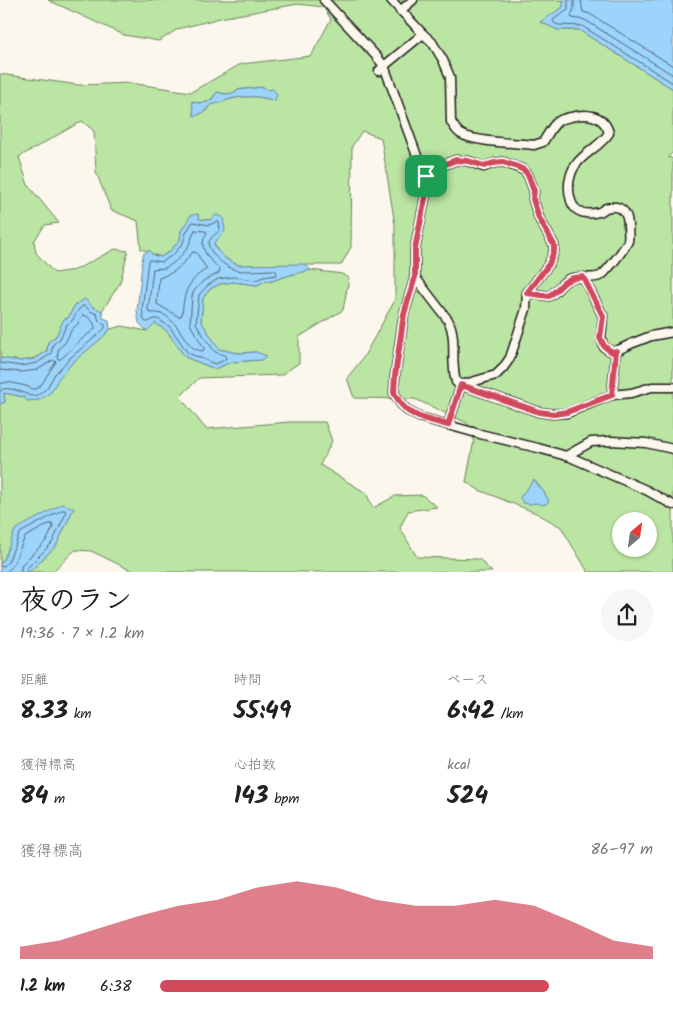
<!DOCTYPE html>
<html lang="ja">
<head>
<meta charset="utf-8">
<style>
	:root { --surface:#fff; --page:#f6f6f6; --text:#202124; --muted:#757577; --accent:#d1495b }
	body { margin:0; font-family:Kalam,"Klee One",sans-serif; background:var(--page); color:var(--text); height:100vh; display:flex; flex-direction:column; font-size:19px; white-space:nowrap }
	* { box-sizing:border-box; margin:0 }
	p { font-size:16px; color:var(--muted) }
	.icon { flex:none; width:28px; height:28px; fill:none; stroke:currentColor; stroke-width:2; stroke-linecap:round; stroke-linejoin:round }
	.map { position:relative; height:572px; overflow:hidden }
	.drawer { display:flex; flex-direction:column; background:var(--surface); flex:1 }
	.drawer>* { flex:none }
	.needle { width:32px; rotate:29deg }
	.fabs { position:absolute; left:612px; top:512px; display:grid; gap:10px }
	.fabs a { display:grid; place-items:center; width:45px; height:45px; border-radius:50%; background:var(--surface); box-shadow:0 1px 4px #0004; font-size:25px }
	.pin { position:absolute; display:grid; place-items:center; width:42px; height:42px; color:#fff; margin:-21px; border-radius:10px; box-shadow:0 2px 8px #0006 }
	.round { display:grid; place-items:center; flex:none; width:52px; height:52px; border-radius:26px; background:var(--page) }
	.headline { display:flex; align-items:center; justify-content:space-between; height:85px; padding:0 20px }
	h1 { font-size:28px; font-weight:600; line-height:38px }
	.metrics { display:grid; grid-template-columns:repeat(3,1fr); gap:8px; height:85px; padding:5px 20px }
	.metrics div { display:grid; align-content:center }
	.metrics b { font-size:25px; font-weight:600 }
	.metrics small { font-size:14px; font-weight:400 }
	.metrics p { font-size:14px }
	.chart { height:140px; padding:10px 20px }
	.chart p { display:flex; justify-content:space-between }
	.chart svg { width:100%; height:90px; margin-top:5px; fill:var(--accent); opacity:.7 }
	ul { padding:0 20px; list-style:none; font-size:16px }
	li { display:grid; grid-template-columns:80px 60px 1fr; align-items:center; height:38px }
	li i { height:12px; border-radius:6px; background:var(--accent) }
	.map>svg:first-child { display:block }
	.green { fill:#bbe5a2; stroke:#6c805f; fill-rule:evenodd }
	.water { fill:#9cd4fb; stroke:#698aa2 }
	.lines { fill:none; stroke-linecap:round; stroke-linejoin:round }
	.shore { stroke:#4f6675; stroke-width:1 }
	.minor-casing { stroke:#1c1c1c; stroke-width:11 }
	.minor { stroke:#fbf7ec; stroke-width:8 }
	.route-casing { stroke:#fff; stroke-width:10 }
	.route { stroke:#d1495b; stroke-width:6 }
</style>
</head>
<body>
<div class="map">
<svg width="673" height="573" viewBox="0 0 673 573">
	<rect width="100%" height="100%" fill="#fbf7ec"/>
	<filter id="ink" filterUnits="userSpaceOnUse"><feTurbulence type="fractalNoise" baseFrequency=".02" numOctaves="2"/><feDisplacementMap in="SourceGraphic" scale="10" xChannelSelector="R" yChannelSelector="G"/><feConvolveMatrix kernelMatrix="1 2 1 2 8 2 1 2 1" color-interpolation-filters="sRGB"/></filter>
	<g filter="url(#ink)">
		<!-- green -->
		<g class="green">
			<path d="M48 0H563L564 7 541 22 558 30H579L673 89V152L668 157 673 159V572H588L561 527 536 513 479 490 466 482 474 440 467 423 415 399 354 398 347 378 363 358 395 300V225L381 138 362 131 352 146 351 247 341 265H238C212 253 215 246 210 220L198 219V214L181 231 180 240 170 251 161 257C153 255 149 251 141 249L138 221 111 210 96 172 94 131 82 121 19 157 28 185 59 223 45 225 34 241 36 253 54 273 75 270 115 249 128 251 120 283 102 311 93 307 85 299 75 305 68 318 64 320 56 336 48 342 47 350C28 364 22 361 0 358V74L79 85 130 83 191 92 241 64 311 56 331 19 323 7 298 4 220 18 178 29 159 41 124 35ZM263 87 268 90 275 101C258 95 239 95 222 102 218 103 215 104 210 105L206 111 198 115 192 101C198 104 208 104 212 98 214 96 215 94 217 92L225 94 233 93 237 90ZM621 521H649V549H621Z"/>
			<polygon points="311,270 342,274 349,278 343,310 299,337 299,363 281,375 199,378 180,397 206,429 290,422 325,422 332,441 320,465 366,493 373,508 395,496 422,495 437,507 408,511 400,528 417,557 479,559 492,572 134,572 116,563 91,551 75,550 52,572 29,572 56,546 74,508 4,559 0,564 0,404 5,402 4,393 24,397 51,392 58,378 73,362 103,337 110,329 122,326 147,331 155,323 167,331 185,357 215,369 231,362 261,360 256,352 237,353 219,349 201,321 203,298 210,289 220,284 233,282 257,285 265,281 272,281 290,275"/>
		</g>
		<!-- water -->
		<g class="water">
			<polygon points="563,0 673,0 673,89 579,30 558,30 540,22 563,7"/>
			<path d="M263 87 268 90 273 89 277 94 275 101C259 95 239 95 222 102 218 103 215 104 210 105 206 110 201 115 194 116L192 101C198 104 207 104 212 99 214 96 215 94 217 92L225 94 233 93 237 90Z"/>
			<polygon points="198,214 199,219 210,220 216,215 223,217 225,231 214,243 216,249 226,259 238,265 304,264 311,270 290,275 272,281 265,281 257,285 233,282 220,284 210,289 203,298 201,321 219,349 237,353 256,352 267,356 261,360 231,362 215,369 185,357 167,331 155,323 147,331 139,323 137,311 143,254 149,250 153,255 161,257 170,251 180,240 181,231 191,215"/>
			<polygon points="85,299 93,307 102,311 103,318 109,320 110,329 103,337 73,362 59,378 51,392 40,400 27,401 24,397 4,393 5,402 0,404 0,358 21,361 35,359 47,351 48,342 56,336 64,319 68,318 75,305"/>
			<polygon points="534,480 544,492 549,501 546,504 542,505 537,503 530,504 523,503 520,497"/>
			<polygon points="62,504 74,508 56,546 29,572 0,572 0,564 4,559 15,530"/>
		</g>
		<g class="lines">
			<!-- shore -->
			<g class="shore">
				<polyline points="568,0 568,10 554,19 553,21 554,23 559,25 582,26 673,83"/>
				<polyline points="574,0 574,9 571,16 572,18 585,20 673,75"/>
				<polyline points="581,0 583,12 590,14 673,66"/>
				<path d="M193 222 209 225 216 222H219L220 230C217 233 210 238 209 242 207 253 226 267 235 270 244 272 265 270 275 270L277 272 276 275 263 277 256 280 233 277 218 279 207 286 199 295 196 323 205 338 215 352 224 355 226 357 225 360 215 364 188 353 170 327 158 319H154L148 322H146L144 320 142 310 148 261 150 260 162 262 174 254 183 243 186 233Z"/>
				<path d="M195 230 205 231 207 232C206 235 203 239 203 243 203 256 214 262 220 270L219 273 203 281 194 291 192 296 190 324 204 348V350L202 351C198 350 194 349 191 346 179 333 172 310 150 313L148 310 153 269C157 268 161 269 165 268 174 264 184 254 189 245 192 240 192 235 195 230Z"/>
				<path d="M193 252 197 253 200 259 207 269C204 271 200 273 197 276 184 289 184 298 182 315L179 317 157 304 159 278C163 276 167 275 171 273 180 268 186 260 193 252Z"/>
				<path d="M83 315C89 316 95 322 95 329L82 339 61 359H58L57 357 59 348 65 343 72 329 77 325Z"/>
				<path d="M0 363 21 366 37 363 51 354 53 344 60 339 67 324 72 321 79 309 83 306H85L90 311 97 314 99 321 105 325V328L99 334 70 358 55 374 47 388 38 395 30 396C26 393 9 387 4 389 2 389 1 391 0 392"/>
				<polyline points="0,370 21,372 37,370 53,360 55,361 56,362 49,372 42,384 36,389 32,389 26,386 7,382 0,384"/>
				<polyline points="0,566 4,566 8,562 20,533 62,510 65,510 66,513 52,543 28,567 26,573"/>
				<polyline points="4,573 9,570 13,565 25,537 49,524 52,524 53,527 47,540 22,564 20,573"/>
			</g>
			<!-- minor casing -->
			<g class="minor-casing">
				<g id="minor">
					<polyline points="324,0 377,57 384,66 379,71"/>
					<polyline points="391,0 423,34"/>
					<polyline points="400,11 413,0"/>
					<polyline points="426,176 443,165 456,160 468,161 484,167 494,163 503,162 524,170 528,175 534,191 533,199 539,218 554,245 554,251 549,264 527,293 526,309 510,358 503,368 496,375 461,385"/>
					<path d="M415 277 448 320C456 335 452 353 454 369 454 373 455 378 456 382L461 385 539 412 553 414 567 413 612 395 631 393 652 387H673"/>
					<polyline points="583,277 603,316 601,338 604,347 609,350 613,352 616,351 633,343 651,336 673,332"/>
					<path d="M527 293 549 296C557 292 561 283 569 279 579 275 590 280 600 276 605 274 626 247 628 241 629 237 628 222 627 218 624 207 615 205 606 208 604 209 602 211 599 212 588 215 575 214 571 201 569 194 568 185 570 178 574 156 598 150 609 133 604 114 586 113 571 117 565 118 560 119 556 123 551 128 547 136 543 142L534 145C518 143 473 142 461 134 456 131 454 126 451 122L450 77 443 60 432 42 423 34 384 66 420 164 426 176V193L415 249V277L404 314 395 376 394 393 401 404 408 411 419 417 480 434 538 448 570 457 646 490 673 505"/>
					<polyline points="612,395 616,351"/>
					<polyline points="448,425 461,385"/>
					<polyline points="566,456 591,442 611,441 628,442 646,443 673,449"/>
				</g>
			</g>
			<!-- minor -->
			<use href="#minor" class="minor"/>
		</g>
	</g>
	<g class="lines" filter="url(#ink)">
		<!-- route casing -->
		<g class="route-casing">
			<path id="route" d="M456 160 468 161 484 166 494 163 503 162 515 166 524 170 528 175 534 191 533 199 539 218 554 245V251L549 264 527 293 549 296C564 286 561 278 583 277L603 316 600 338 604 346 609 350 613 352 616 351 612 395 567 412 554 414 539 412 461 385 448 425 419 417 408 411 401 404 394 393 395 376 404 314 415 277V249L426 193V176L443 165Z"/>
		</g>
		<!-- route -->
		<use href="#route" class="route"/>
	</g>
</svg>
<div class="fabs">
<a><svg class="needle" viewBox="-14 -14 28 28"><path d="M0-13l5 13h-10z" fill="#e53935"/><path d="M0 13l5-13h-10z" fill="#757577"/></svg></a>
</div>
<div class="pin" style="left:426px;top:176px;background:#1e9e55"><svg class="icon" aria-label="arrive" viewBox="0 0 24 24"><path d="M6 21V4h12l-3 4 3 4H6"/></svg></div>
</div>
<section class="drawer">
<div class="headline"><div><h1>夜のラン</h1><p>19:36 · 7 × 1.2 km</p></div><a class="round"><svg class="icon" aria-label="share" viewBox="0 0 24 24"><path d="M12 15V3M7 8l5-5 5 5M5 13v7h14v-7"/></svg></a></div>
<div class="metrics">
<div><p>距離</p><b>8.33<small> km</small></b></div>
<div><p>時間</p><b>55:49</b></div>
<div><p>ペース</p><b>6:42<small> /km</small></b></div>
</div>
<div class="metrics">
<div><p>獲得標高</p><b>84<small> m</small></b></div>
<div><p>心拍数</p><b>143<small> bpm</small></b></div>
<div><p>kcal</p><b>524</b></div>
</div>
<div class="chart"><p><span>獲得標高</span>86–97 m</p>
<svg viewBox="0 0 160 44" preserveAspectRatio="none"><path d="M0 44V38L10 35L20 29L30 23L40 18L50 15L60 9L70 6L80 9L90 15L100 18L110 18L120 15L130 18L140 26L150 35L160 38V44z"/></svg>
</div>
<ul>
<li><b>1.2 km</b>6:38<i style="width:79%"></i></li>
</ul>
</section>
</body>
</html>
